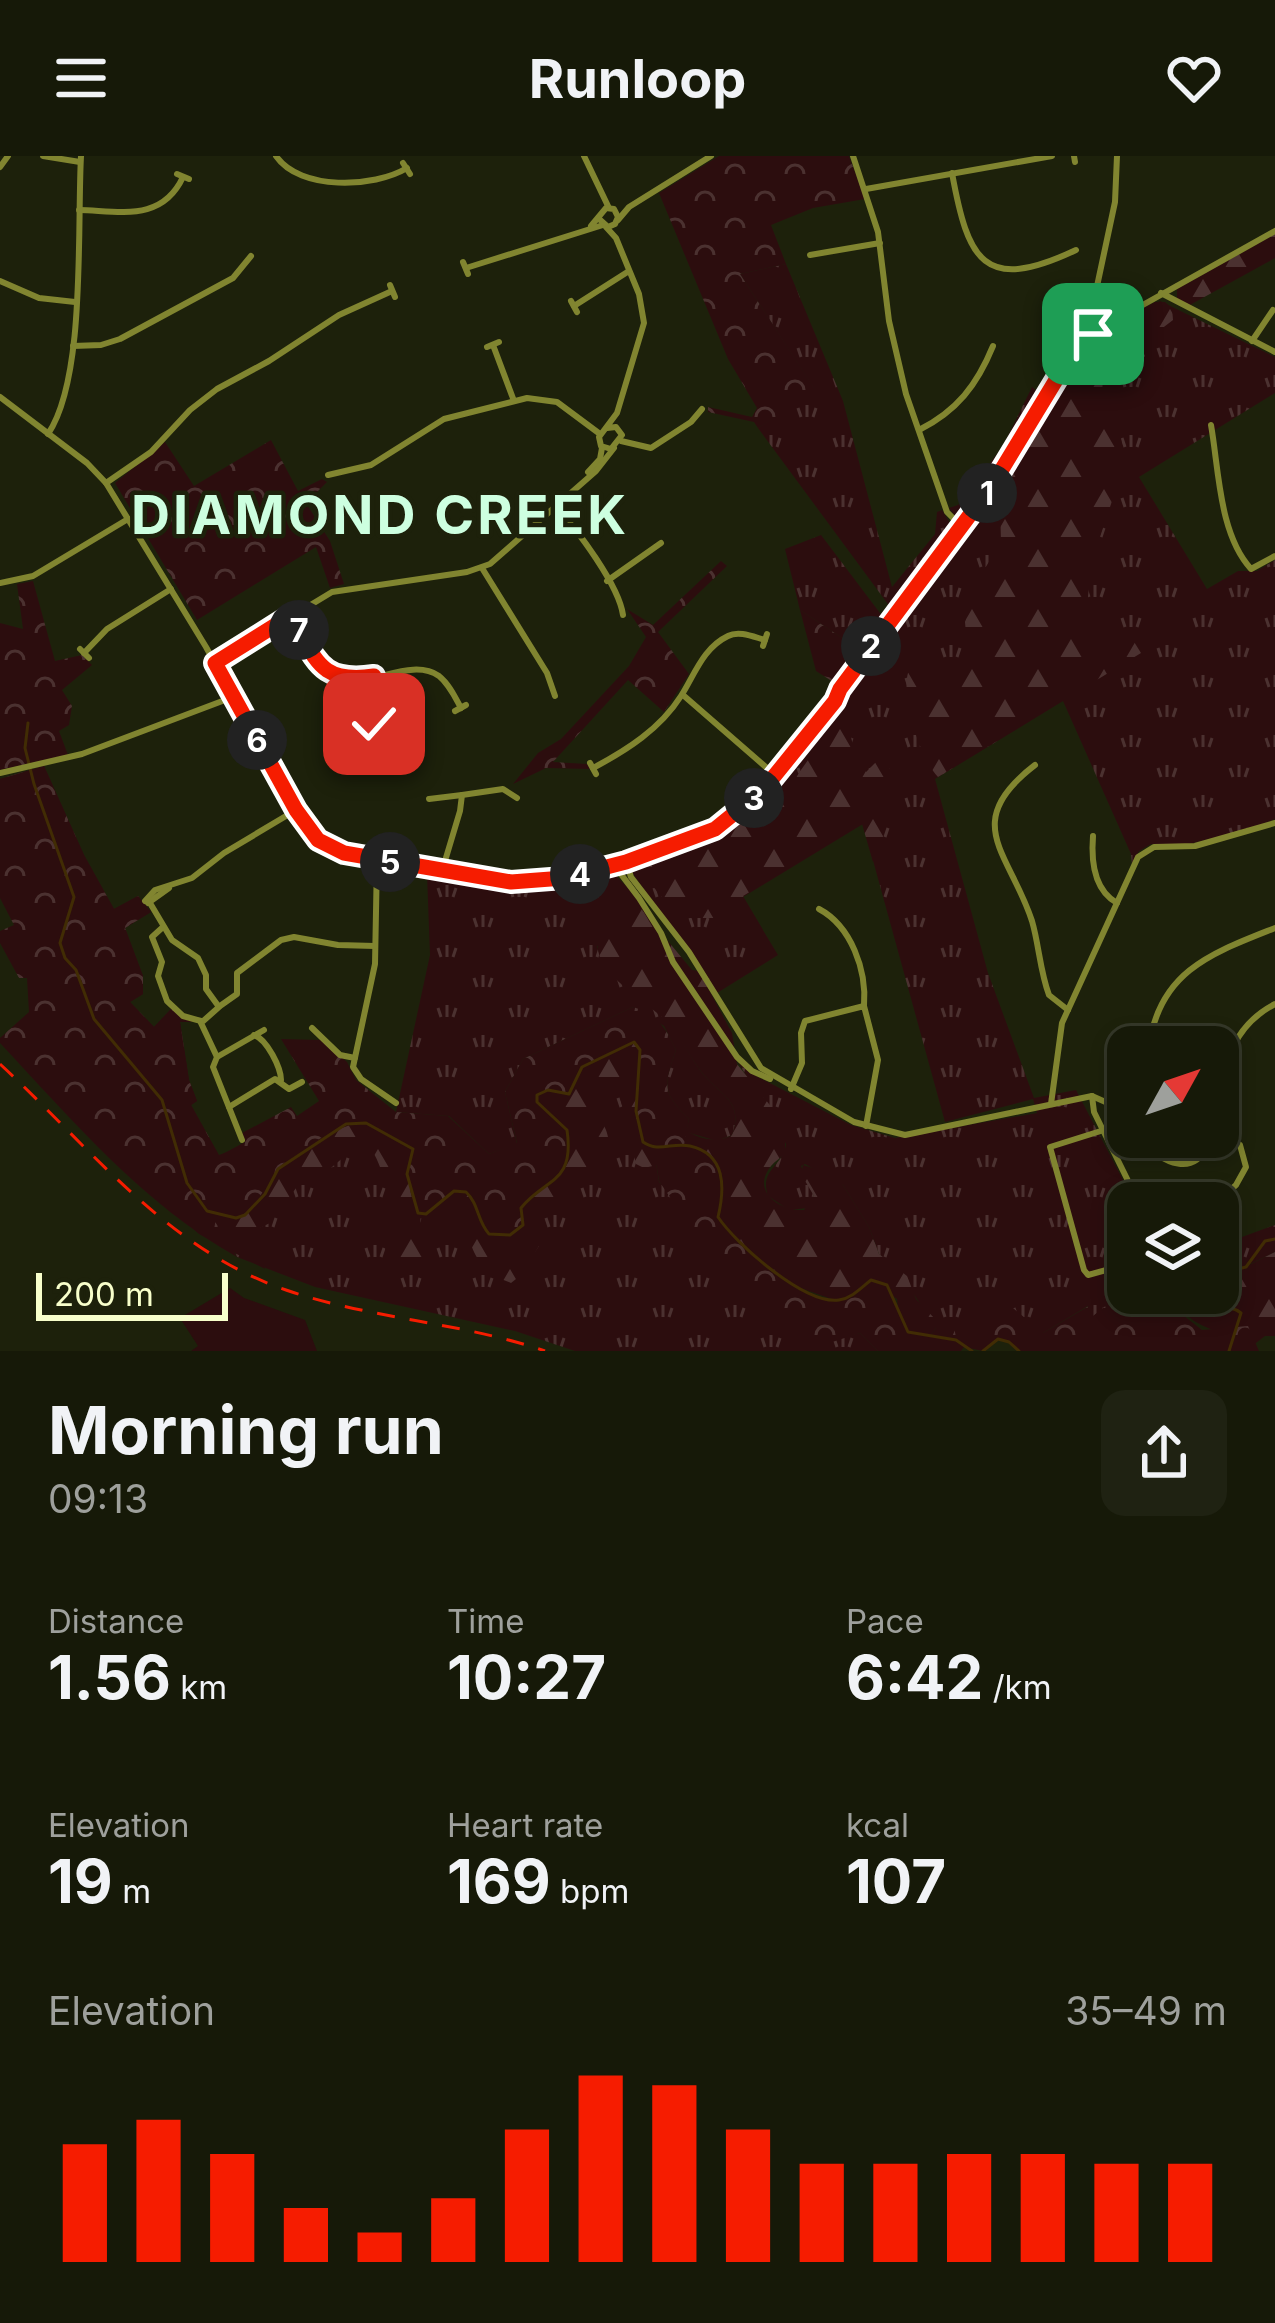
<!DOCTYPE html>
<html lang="en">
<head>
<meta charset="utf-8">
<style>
	:root { --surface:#161908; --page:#1f2212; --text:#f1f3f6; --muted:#9ea09c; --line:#353829; --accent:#f61c00 }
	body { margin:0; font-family:Inter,sans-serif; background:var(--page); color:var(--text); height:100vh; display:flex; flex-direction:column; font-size:45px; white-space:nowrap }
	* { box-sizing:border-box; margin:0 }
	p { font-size:39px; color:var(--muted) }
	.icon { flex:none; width:66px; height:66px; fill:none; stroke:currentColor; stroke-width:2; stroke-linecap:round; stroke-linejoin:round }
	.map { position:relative; height:1195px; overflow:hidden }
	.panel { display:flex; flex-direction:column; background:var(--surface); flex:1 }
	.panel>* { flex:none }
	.needle { width:78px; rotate:50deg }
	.buttons { position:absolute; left:1107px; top:870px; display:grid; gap:24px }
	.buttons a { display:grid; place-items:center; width:132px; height:132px; border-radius:24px; background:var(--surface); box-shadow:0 6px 18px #0003,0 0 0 3px var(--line); font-size:60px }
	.scale { position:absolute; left:36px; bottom:30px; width:192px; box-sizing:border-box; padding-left:12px; border:6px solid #f8ffcb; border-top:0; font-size:33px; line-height:42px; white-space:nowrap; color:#f8ffcb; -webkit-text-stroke:9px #1d210b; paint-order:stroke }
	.pin { position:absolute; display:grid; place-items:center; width:102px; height:102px; color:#fff; margin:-51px; border-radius:24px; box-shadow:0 6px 18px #0006 }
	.km { position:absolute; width:60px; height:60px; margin:-30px; border-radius:50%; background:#222; color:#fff; font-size:33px; line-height:60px; text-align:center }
	.round { display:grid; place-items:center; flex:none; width:126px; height:126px; border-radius:24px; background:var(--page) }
	.summary { display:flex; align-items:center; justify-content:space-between; height:204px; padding:0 48px }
	h1 { font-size:66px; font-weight:700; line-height:90px }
	.stats { display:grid; grid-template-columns:repeat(3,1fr); gap:18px; height:204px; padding:12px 48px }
	.stats div { display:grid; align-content:center }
	.stats b { font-size:60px; font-weight:700 }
	.stats small { font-size:33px; font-weight:400 }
	.stats p { font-size:33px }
	.chart { height:336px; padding:24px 48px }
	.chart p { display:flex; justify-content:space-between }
	.chart svg { width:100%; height:216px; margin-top:12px; stroke:var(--accent); stroke-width:6 }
	header { display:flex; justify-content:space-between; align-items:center; height:156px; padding:0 48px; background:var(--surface); font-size:54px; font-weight:700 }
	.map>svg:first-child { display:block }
	.grass { fill:url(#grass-tufts) }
	.forest { fill:url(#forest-firs) }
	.park { fill:url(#park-crowns) }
	.garden { fill:#2c0d0e }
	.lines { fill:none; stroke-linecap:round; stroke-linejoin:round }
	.stream { stroke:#412c04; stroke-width:3 }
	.minor { stroke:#818530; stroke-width:6 }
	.rail { stroke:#f61c00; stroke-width:3; stroke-dasharray:18 15; stroke-linecap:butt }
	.route-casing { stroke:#fff; stroke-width:24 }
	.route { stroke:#f61c00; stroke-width:15 }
	.labels { text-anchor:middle; stroke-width:9; stroke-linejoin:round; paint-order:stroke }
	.district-label { font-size:54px; font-weight:bold; letter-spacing:3px; fill:#cdffe0; stroke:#1d210b }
</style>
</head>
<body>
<header><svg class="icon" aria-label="menu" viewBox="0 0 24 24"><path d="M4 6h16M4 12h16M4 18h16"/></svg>Runloop<svg class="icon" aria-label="heart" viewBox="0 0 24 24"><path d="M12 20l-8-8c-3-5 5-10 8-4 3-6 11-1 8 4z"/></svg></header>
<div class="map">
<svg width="1275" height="1195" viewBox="0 0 1275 1195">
	<defs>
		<pattern id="grass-tufts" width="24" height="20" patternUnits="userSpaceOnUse" patternTransform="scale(3)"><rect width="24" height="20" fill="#2c0d0e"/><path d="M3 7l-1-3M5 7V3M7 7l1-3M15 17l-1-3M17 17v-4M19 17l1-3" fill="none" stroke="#4b3130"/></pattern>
		<pattern id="forest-firs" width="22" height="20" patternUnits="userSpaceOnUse" patternTransform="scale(3)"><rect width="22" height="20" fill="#2c0d0e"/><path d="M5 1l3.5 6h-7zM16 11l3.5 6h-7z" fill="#4b3130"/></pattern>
		<pattern id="park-crowns" width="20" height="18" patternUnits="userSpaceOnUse" patternTransform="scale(3)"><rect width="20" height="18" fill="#2c0d0e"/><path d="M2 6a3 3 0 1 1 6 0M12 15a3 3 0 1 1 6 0" fill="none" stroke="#4b3130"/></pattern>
	</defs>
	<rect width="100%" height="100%" fill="#1d210b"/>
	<!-- grass -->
	<g class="grass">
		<polygon points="786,108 843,245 892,431 935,378 937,356 942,354 950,367 949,376 893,455 758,272 815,234 740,118"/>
		<path d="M1160 145 1275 201V237L1139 321 1207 433 1238 415H1257L1275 404V663L1254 672 1185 689 1151 688 1139 695 1132 708 1131 698 1063 545 935 623 988 817 1034 942 1076 934 1135 1047H1128V1135L1092 1161 1088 1150 1043 1177 952 1183 930 1180 936 1172 913 1137 879 1098 869 1071 843 1029 805 1008 801 1010 814 1040 808 1052 789 1054 768 1040C759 1013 783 1011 786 988L734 899 756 920 851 969 895 982 1037 957 1033 943 945 966 863 668 743 741 778 799 717 837 631 715 637 707 721 673 779 624 821 572 830 553 865 503 981 354 1078 194 1115 167Z"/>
		<path d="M1032 231 1044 240C1029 266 983 356 955 360L949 352 958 349 1003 290Z"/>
		<polygon points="821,379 886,465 863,496 800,454 785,393"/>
		<path d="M612 716 633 737 660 779 597 790C607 829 648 841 672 871 684 886 691 903 703 918 722 940 744 946 732 979L717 985 686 976 689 963C661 935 664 929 676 894L664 870 633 851 523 903 505 936 517 988 489 998 449 960 396 956 430 799 427 718 521 733Z"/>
		<polygon points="604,901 654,993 659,1026 848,1180 860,1177 878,1195 575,1195 515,1175 315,1131 237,1101 221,1060 346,968 454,1035 474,1044"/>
		<polygon points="1275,1069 1275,1096 1246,1110 1218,1132 1218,1102 1242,1081"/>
	</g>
	<!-- forest -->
	<g class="forest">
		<polygon points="1275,78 1275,102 1188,150 1177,143 1177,133"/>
		<path d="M1155 146H1165L1172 152 1173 164 1156 177 1129 182 1128 187 1145 199 1143 210 1129 218 1113 213 1103 219 1102 240 1120 276 1125 306 1092 405 1088 440 1094 487 1105 490 1131 481 1141 497 938 621C920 602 901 542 908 517L916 511 926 512 938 531 945 533 968 501 965 466 973 432 1001 386 1000 347 993 336 1078 194 1115 167Z"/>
		<path d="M833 569C857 570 848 587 858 601 861 606 865 610 866 616L883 599 898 630 887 641 892 644 899 638C897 645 893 650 890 657 884 673 882 690 873 706L862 668 743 740 763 774 755 785 750 781 740 752 713 762H679L637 711 640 706 719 674 726 678 786 635Z"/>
		<path d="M44 610 84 699 114 753 138 740 151 756 125 772 143 820V838L130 846 154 871 171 853 193 866H180L189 924 197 945 191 949 219 999 324 959 411 969 423 1046 420 1066 427 1098 423 1108 404 1115 385 1098 386 1082 398 1078 400 1070C392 1051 381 1004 371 994L351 995 332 1011 305 1020 270 1067 243 1080V1089L261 1101 265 1113 199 1078 97 988 0 623Z"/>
		<path d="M638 749 692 814 699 815 732 877 737 908 777 958 785 979V997C781 1002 775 1005 771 1010 750 1036 781 1055 804 1054L814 1040 801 1018 803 1009 830 1017 843 1029 869 1071 879 1098 907 1120 916 1143 935 1163 936 1172 930 1180 908 1176 899 1162 897 1143 871 1124 854 1139 837 1145 761 1118 657 1009 644 1012 636 1008 619 937 607 925 594 933C587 955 605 963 608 981L587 995C593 1027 560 1045 539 1063V1090L516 1123 511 1127C479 1115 468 1094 467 1062L446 1042 442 1023 510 1020 531 935 643 874 679 970C693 981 716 989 732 979 744 946 722 940 704 919 690 902 681 881 666 865 644 842 571 806 608 768 617 759 625 751 638 749Z"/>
		<path d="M1275 1096V1180H1265L1252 1190 1158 1195 1219 1176C1201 1170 1176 1160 1180 1137H1218V1132L1241 1113Z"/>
	</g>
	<!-- park -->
	<g class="park">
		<polygon points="719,0 849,0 865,43 813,52 771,69 786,108 740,118 816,235 758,272 754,266 708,256 708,251 752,261 757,252 728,203 659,37"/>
		<polygon points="271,284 298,335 322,323 327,326 306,347 330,385 344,428 330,432 316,391 197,464 115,327 165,286 194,330"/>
		<polygon points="721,405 727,410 658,476 689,518 664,556 628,524 553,606 587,608 590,613 546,612 513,628 538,597 561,583 629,510 646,481 627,453 653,469"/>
		<polygon points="33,425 55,505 82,499 92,509 62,534 72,550 69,569 59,575 68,599 0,614 0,467 23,473 17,428"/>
		<polygon points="800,454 863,496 838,529 816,515"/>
		<path d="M44 610 84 699 114 753 138 740 151 756 125 772 143 820V838L130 846 154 871 171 853 193 866H180L189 924 197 945 191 949 219 1000 245 986 242 977 291 951 297 960 319 945 281 883 321 884 347 906 356 924 396 956 448 960 489 998 517 987 505 936 523 903 633 851C657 858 666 872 676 894 664 930 661 935 689 963L684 989C725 995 726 1029 719 1061 736 1088 806 1149 839 1144 852 1142 861 1132 871 1124L887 1129 908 1176 951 1183 962 1159 1007 1147 1043 1177 1089 1150 1093 1160 1124 1135 1160 1141 1202 1174 1248 1170 1259 1195H1019L1009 1186 999 1183 983 1195 964 1191 961 1195H878L860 1177 823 1189 798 1180 737 1140 659 1025 654 993C615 970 655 917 634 886L582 911 569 938 548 934 537 939V946L567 974C575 1028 545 1022 521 1052L523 1069 519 1076 489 1078C477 1065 479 1048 466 1036L453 1035 421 1059C406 1040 408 1016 413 993L410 989C397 982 382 973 368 968 350 961 292 997 278 1013 254 1041 257 1073 209 1056L237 1101C144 1049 72 964 0 887V882L29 856 27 822H19L0 787V775L14 769 0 742V623Z"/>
	</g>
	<!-- garden -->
	<polygon class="garden" points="230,1132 244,1142 305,1164 317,1195 191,1195 198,1190 180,1162"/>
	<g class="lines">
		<!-- stream -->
		<g class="stream">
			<path d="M28 567 25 592 34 628 74 741 60 787 65 802 76 814 94 863 162 944 187 1027 207 1055 236 1062 245 1059 265 1038 278 1013 346 968 366 967 413 993 407 1018 418 1057 426 1058 454 1035 466 1036C479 1048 477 1065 489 1078L510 1079 523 1069 521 1052C545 1022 575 1028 567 974L537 946V939L548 934 569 938 582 911 634 886 640 894 636 955 643 986C659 997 672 986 690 990 726 998 725 1032 718 1061 736 1088 805 1149 839 1144 852 1142 861 1132 871 1124L887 1129 908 1176 956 1184 972 1195"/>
			<polyline points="1218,1118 1246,1111 1265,1085 1275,1083"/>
			<path d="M1194 1137C1204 1157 1226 1145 1241 1157L1229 1195"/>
			<polyline points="983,1195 998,1183 1009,1186 1019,1195"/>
		</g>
		<!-- minor -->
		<g class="minor">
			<polyline points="43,0 80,6"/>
			<path d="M276 0C300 35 374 32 407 12"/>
			<polyline points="584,0 608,50"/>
			<polyline points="853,0 878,76 889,165 906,238 947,356 962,371"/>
			<polyline points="1074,0 1075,6"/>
			<polyline points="403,7 410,18"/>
			<polyline points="0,11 8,0"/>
			<path d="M952 17C968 104 983 138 1076 94"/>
			<polyline points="177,18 189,23"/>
			<polyline points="866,33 1052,0"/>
			<path d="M79 54C121 55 162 66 183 21"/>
			<polyline points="618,64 629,51 711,0"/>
			<polyline points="591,70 606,52 614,53 618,61 615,68 608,71 598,62"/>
			<polyline points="606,71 616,82 639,138 644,167 617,257 599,281 601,290 611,293 622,279 616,271 607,272"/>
			<polyline points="810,99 880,87"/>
			<polyline points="463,106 468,118"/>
			<polyline points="466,112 603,69"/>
			<polyline points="0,125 39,142 75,146"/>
			<polyline points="390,129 395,141"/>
			<polyline points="1161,137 1275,196"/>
			<polyline points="1094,142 1105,163 1104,171"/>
			<polyline points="571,145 577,156"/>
			<polyline points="574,150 629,115"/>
			<polyline points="1082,183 1275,75"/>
			<polyline points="1252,185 1273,154"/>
			<polyline points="493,189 514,245"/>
			<polyline points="73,190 101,189 120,183 233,122 251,100"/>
			<polyline points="487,191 499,186"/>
			<path d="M0 241 87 307 106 327 206 491 303 667C328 700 364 701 402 708 438 715 475 724 511 726 566 729 678 698 724 668 771 636 796 584 835 545L840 533 993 328 1082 183 1090 163 1115 46 1117 0"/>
			<path d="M1211 269C1219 314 1219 378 1251 413L1275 400"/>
			<path d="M919 274C957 255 977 229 993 190"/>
			<path d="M48 278C86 222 77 72 81 0"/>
			<polyline points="621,285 651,292 691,266 702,253"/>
			<polyline points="588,316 600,303 602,292"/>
			<polyline points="328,319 371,309 444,263 527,242 557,246 600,278"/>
			<polyline points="106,327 151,296 190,254 217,233 269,205 339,159 392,135"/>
			<path d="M555 351C577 372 619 430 623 459"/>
			<polyline points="482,412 547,517 555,540"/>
			<polyline points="607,425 661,387"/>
			<polyline points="0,427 33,420 128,363"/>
			<path d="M290 460C301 478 312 503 327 516 358 542 407 498 439 520 449 528 455 541 461 552"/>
			<polyline points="763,490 767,478"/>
			<polyline points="80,493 89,502"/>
			<polyline points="84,497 107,473 171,433"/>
			<polyline points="215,507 332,436 467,416 490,408 596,315 614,292"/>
			<polyline points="374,520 381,567"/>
			<polyline points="683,539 775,619"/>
			<polyline points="455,555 466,549"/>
			<polyline points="375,568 387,566"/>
			<polyline points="590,607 596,618"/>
			<path d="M1035 609C959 667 1010 697 1032 765 1039 789 1040 815 1049 839L1068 854"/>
			<path d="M593 612C627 594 660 573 681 540 695 518 703 492 728 480 739 474 754 481 765 484"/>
			<polyline points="0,617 82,598 233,541"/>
			<polyline points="429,643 462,639"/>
			<path d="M1093 680C1091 705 1094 734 1117 747"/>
			<polyline points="377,703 375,808 353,911 361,923 396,947"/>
			<polyline points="626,706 631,721 689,796 761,912 854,966 905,979 1092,940 1094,956 1139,1047"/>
			<polyline points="614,709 639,742 661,777 673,806 737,901 752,915 770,923"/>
			<polyline points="442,715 460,655 462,639 503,633 517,642"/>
			<polyline points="145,745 155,734 192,722 224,697 296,654"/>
			<polyline points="148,747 169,732"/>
			<polyline points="150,747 172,784 198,802 206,819 206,833 219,851 201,867 217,901 213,911 242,984"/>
			<path d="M819 753C851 770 867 814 864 850"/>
			<polyline points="163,771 152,781 162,806 158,820 167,845 183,860 201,865"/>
			<polyline points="220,850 237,838 237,817 281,784 294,781 338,789 375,790"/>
			<polyline points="312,872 340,899 355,902"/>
			<path d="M254 879C267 883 281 912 281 924"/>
			<path d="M1149 891C1159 815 1212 797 1275 772"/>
			<polyline points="217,901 264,874"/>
			<polyline points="791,933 802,907 801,877 805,865 864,850 878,904 866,970"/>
			<polyline points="1092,940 1110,948 1128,968"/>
			<path d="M1218 947C1226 904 1233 870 1275 848"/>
			<polyline points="1051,948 1062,867 1138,701 1154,691 1195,690 1275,667"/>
			<polyline points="229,951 275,923 289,933 302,926"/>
			<polyline points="1104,974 1050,991 1084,1114 1088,1119 1128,1108"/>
			<path d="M1139 981C1161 1007 1197 1026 1211 981"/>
			<polyline points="1216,1047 1236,1029 1246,1011 1240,989 1218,977"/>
		</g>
		<!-- rail -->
		<path class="rail" d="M0 908C90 991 166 1093 286 1134 370 1163 461 1166 545 1195"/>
	</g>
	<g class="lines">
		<!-- route casing -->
		<g class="route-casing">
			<path id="route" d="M374 568 381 567 374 520C318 528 317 503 290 460L215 507 296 654 318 684 344 697 511 726 564 722 626 706 715 673 763 634 835 545 840 533 993 328 1076 191 1093 178"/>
		</g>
		<!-- route -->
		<use href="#route" class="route"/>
	</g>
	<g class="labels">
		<!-- district labels -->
		<g class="district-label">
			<text x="380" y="378">DIAMOND CREEK</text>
		</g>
	</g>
</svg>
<div class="buttons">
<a><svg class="needle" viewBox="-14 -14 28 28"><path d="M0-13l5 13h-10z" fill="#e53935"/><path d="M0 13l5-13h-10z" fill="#9ea09c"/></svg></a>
<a><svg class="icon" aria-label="layers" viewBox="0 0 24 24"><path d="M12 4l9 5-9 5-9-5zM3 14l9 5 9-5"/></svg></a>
</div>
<div class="scale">200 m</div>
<div class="pin" style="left:1093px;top:178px;background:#1e9e55"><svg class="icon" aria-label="arrive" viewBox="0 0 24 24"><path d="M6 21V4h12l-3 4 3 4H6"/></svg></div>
<div class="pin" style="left:374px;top:568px;background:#d93025"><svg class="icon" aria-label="check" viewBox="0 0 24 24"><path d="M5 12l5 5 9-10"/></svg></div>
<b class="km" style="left:987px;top:337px">1</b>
<b class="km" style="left:871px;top:490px">2</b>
<b class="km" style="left:754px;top:642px">3</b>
<b class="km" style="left:580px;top:718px">4</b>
<b class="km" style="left:390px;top:706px">5</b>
<b class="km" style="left:257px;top:584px">6</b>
<b class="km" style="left:299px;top:474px">7</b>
</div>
<section class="panel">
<div class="summary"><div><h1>Morning run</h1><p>09:13</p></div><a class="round"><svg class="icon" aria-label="share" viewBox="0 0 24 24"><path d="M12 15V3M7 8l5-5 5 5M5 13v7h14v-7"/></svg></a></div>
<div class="stats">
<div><p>Distance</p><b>1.56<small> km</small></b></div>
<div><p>Time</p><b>10:27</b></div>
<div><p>Pace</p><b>6:42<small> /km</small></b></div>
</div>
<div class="stats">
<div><p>Elevation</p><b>19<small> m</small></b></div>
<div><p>Heart rate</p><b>169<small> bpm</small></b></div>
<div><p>kcal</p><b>107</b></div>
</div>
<div class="chart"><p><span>Elevation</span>35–49 m</p>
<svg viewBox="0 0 160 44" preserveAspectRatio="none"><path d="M5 44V20M15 44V15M25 44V22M35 44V33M45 44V38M55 44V31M65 44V17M75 44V6M85 44V8M95 44V17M105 44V24M115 44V24M125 44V22M135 44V22M145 44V24M155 44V24"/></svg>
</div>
</section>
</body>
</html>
